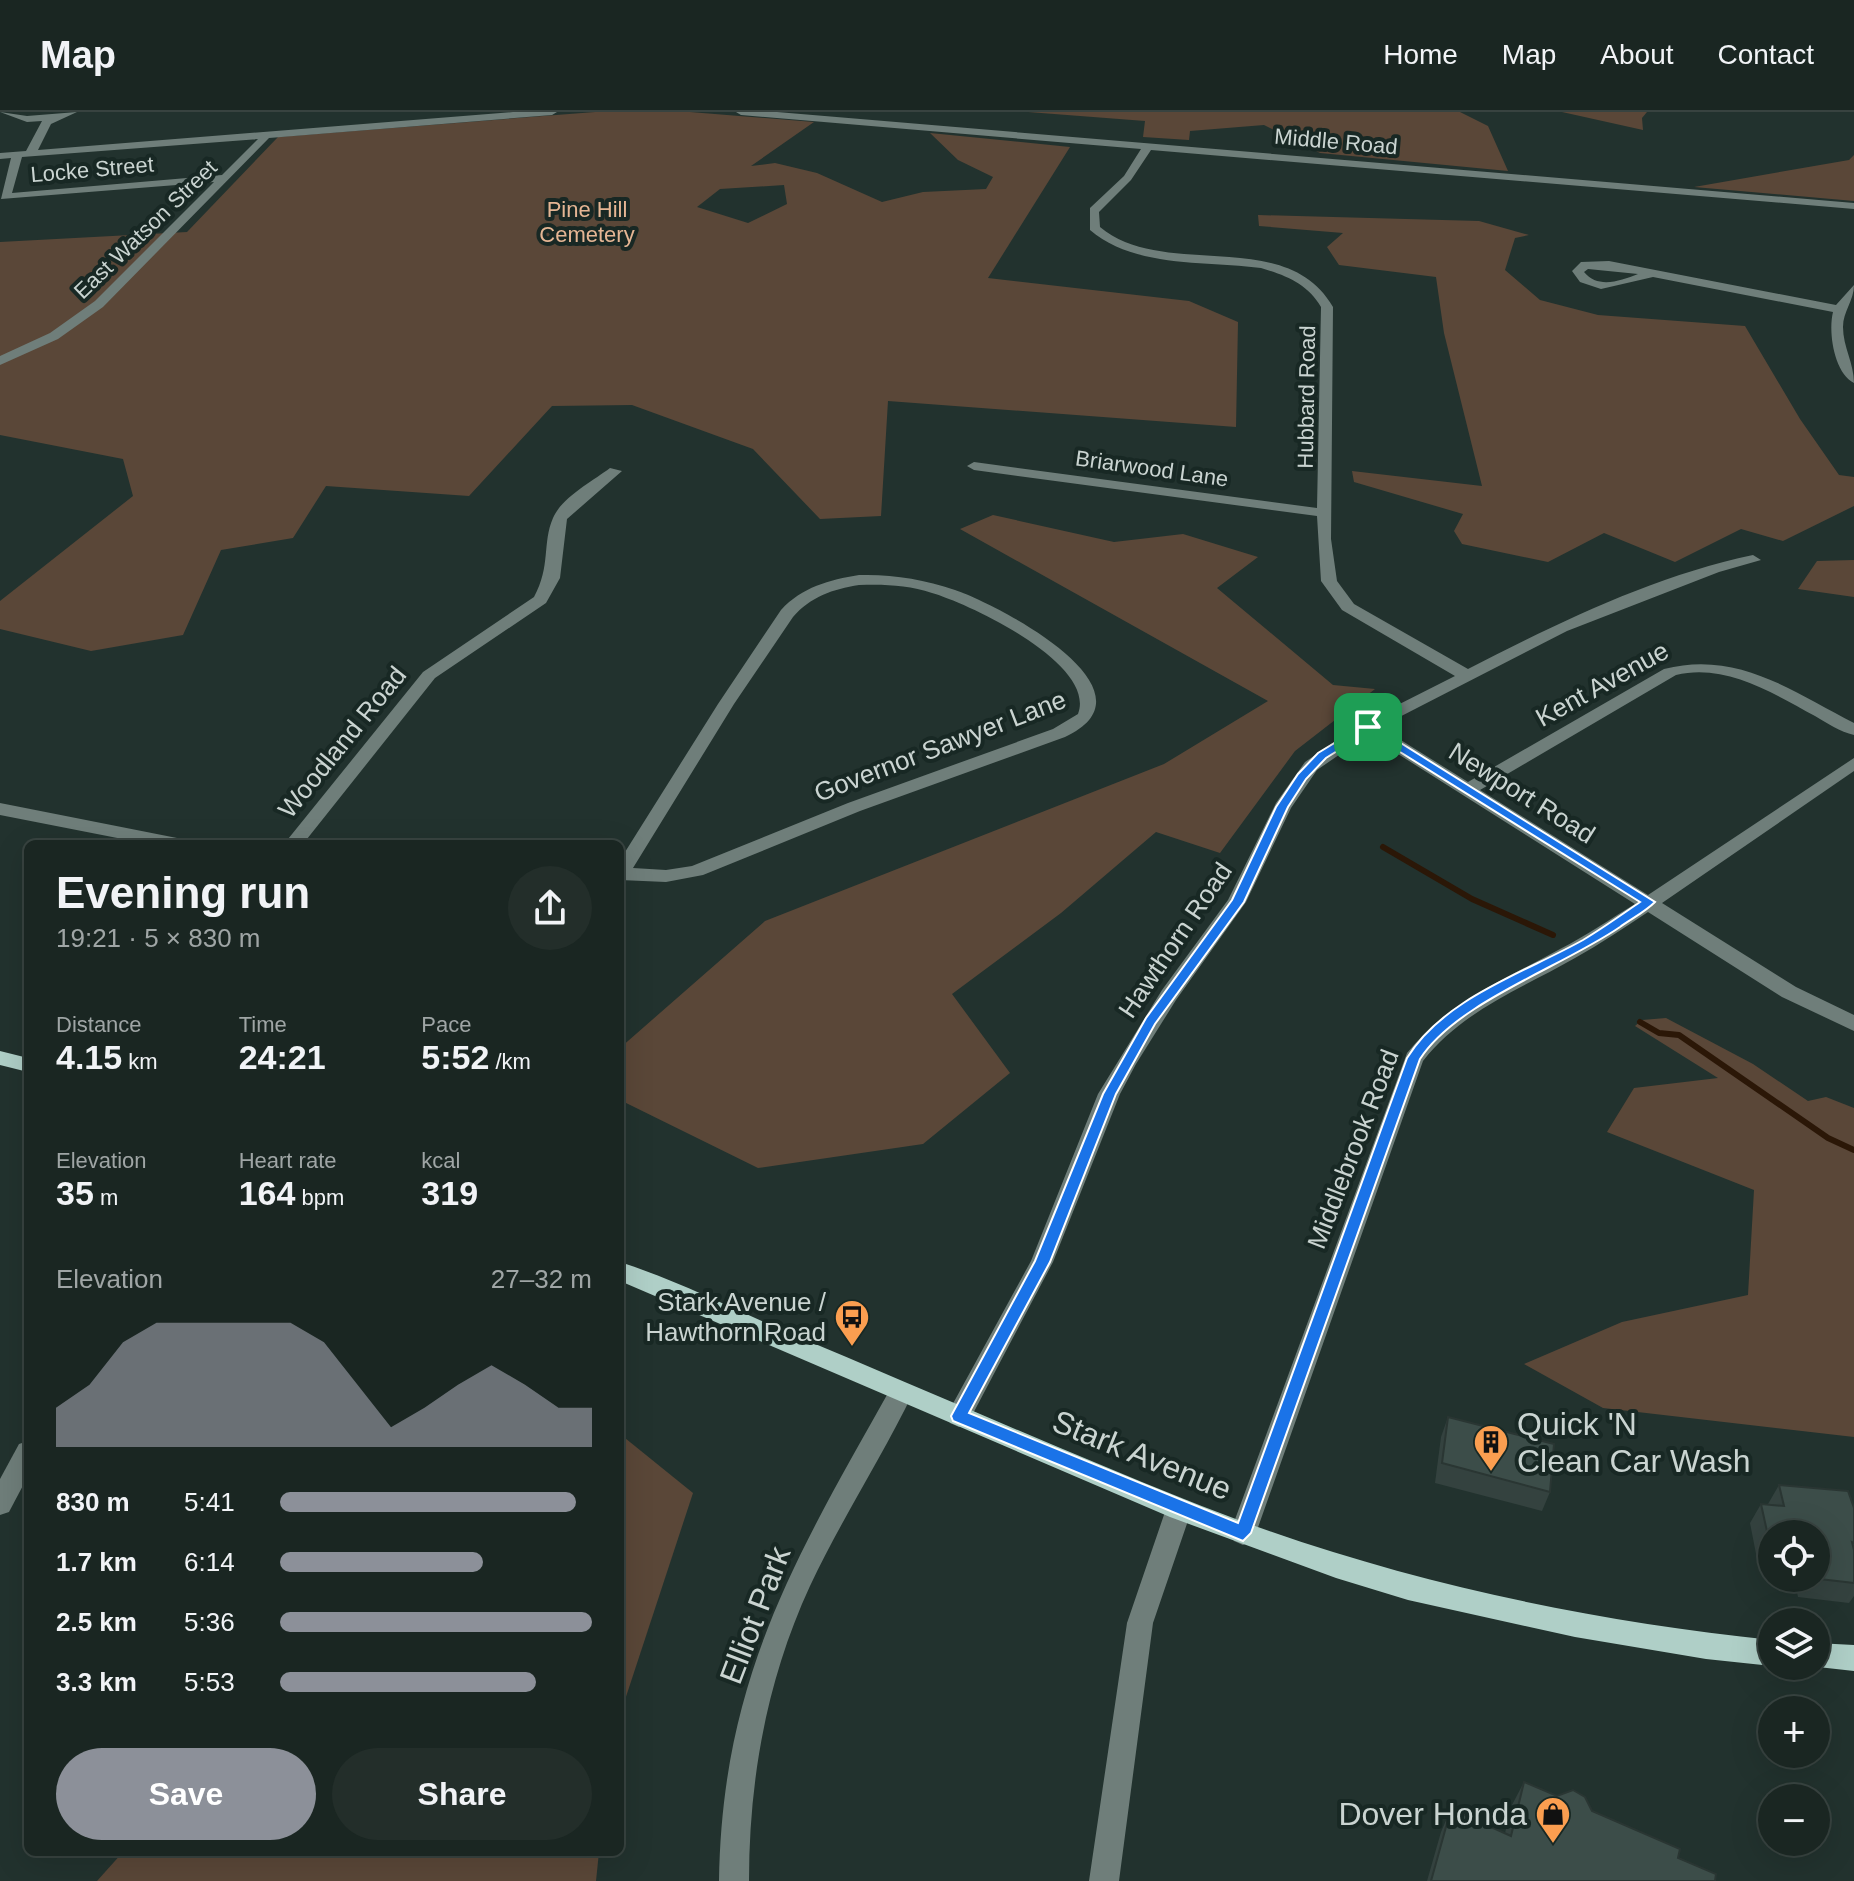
<!DOCTYPE html>
<html lang="en">
<head>
<meta charset="utf-8">
<style>
	:root { --surface:#1a2622; --page:#232e2a; --text:#f1f3f6; --muted:#9fa5a5; --line:#384340; --accent:#8c9099 }
	body { margin:0; font-family:Helvetica,sans-serif; background:var(--page); color:var(--text); height:100vh; display:flex; flex-direction:column; font-size:30px; white-space:nowrap }
	* { box-sizing:border-box; margin:0 }
	p { font-size:26px; color:var(--muted) }
	.icon { flex:none; width:44px; height:44px; fill:none; stroke:currentColor; stroke-width:2; stroke-linecap:round; stroke-linejoin:round }
	.map { position:relative; flex:1; overflow:hidden }
	.details { position:absolute; left:24px; top:728px; width:600px; height:1016px; display:flex; flex-direction:column; background:var(--surface); border-radius:12px; box-shadow:0 8px 32px #0002,0 0 0 2px var(--line) }
	.details>* { flex:none }
	.controls { position:absolute; left:1758px; top:1408px; display:grid; gap:16px }
	.controls a { display:grid; place-items:center; width:72px; height:72px; border-radius:50%; background:var(--surface); box-shadow:0 8px 32px #0002,0 0 0 2px var(--line); font-size:40px }
	.pin { position:absolute; display:grid; place-items:center; width:68px; height:68px; color:#fff; margin:-34px; border-radius:16px; box-shadow:0 4px 12px #0006 }
	.round { display:grid; place-items:center; flex:none; width:84px; height:84px; border-radius:42px; background:var(--page) }
	.headline { display:flex; align-items:center; justify-content:space-between; height:136px; padding:0 32px }
	h1 { font-size:44px; font-weight:800; line-height:60px }
	.figures { display:grid; grid-template-columns:repeat(3,1fr); gap:12px; height:136px; padding:8px 32px }
	.figures div { display:grid; align-content:center }
	.figures b { font-size:34px; font-weight:800 }
	.figures small { font-size:22px; font-weight:400 }
	.figures p { font-size:22px }
	.chart { height:224px; padding:16px 32px }
	.chart p { display:flex; justify-content:space-between }
	.chart svg { width:100%; height:144px; margin-top:8px; fill:var(--accent); opacity:.7 }
	.cta { display:flex; gap:16px; margin-top:auto; padding:16px 32px }
	.cta a { flex:1; height:92px; border-radius:48px; background:var(--accent); color:#fff; font-size:32px; font-weight:800; line-height:92px; text-align:center }
	.cta a+a { background:var(--page); color:var(--text) }
	ul { padding:0 32px; list-style:none; font-size:26px }
	li { display:grid; grid-template-columns:128px 96px 1fr; align-items:center; height:60px }
	li i { height:20px; border-radius:10px; background:var(--accent) }
	header { display:flex; align-items:center; gap:48px; box-sizing:border-box; height:112px; padding:0 40px; background:var(--surface); border-bottom:2px solid var(--line) }
	header strong { font-size:38px }
	nav { display:flex; gap:44px; margin-inline-start:auto; font-size:28px }
	.map>svg:first-child { display:block }
	.green { fill:#5a4738; fill-rule:evenodd }
	.lines { fill:none; stroke-linecap:round; stroke-linejoin:round }
	.stream { stroke:#2b1707; stroke-width:6 }
	.minor { fill:#6f7e7a; fill-rule:evenodd }
	.major { fill:#afcfc7; fill-rule:evenodd }
	.wall { fill:#34423f }
	.building { fill:#3c4d49; stroke:#2a3633; stroke-width:2 }
	.route { fill:#1a73e8; stroke:#fff; stroke-width:2; fill-rule:evenodd }
	.labels { text-anchor:middle; stroke-width:8; stroke-linejoin:round; paint-order:stroke }
	.far-street-label { font-size:22px; fill:#cad4d1; stroke:#182824 }
	.far-park-label { font-size:22px; fill:#e5b694; stroke:#182824 }
	.street-label { font-size:26px; fill:#cad4d1; stroke:#182824 }
	.poi-label { font-size:26px; fill:#cad4d1; stroke:#182824; text-anchor:end }
	.near-poi-label { font-size:32px; fill:#cad4d1; stroke:#182824; text-anchor:start }
	.near-street-label { font-size:32px; fill:#cad4d1; stroke:#182824 }
</style>
</head>
<body>
<header>
<strong>Map</strong>
<nav><a>Home</a><a>Map</a><a>About</a><a>Contact</a></nav>
</header>
<div class="map">
<svg width="1854" height="1769" viewBox="0 0 1854 1769">
	<rect width="100%" height="100%" fill="#22322e"/>
	<!-- green -->
	<g class="green">
		<path d="M595 0H690L814 10 751 54 775 51 817 61 882 90 923 80 986 77 993 65 958 48 930 21 1070 35 988 166 1189 189 1238 210 1236 315 888 289 881 404 820 407 753 337 632 293 552 294 469 384 326 374 293 426 221 438 183 523 91 539 0 517V489L133 384 123 347 0 323V130L187 120 278 25ZM784 73 787 92 748 111 697 95 720 77Z"/>
		<polygon points="1028,0 1460,0 1488,14 1508,59 1320,41 1264,13 1190,19 1189,28 1143,25 1145,9"/>
		<polygon points="1562,0 1647,0 1642,6 1643,18"/>
		<polygon points="1854,43 1854,89 1694,75 1849,48"/>
		<polygon points="1258,103 1479,109 1529,123 1515,126 1505,158 1540,188 1598,203 1745,214 1800,307 1839,363 1854,365 1854,394 1783,429 1741,417 1675,450 1604,421 1548,450 1462,432 1454,419 1463,402 1354,370 1352,359 1482,374 1444,221 1436,165 1339,153 1327,135 1343,121 1259,114"/>
		<polygon points="993,403 1114,430 1183,422 1258,445 1217,476 1333,573 1375,577 1295,639 1220,741 1156,720 1061,801 952,882 1010,961 923,1032 758,1056 620,988 620,936 765,809 1164,652 1268,589 960,417"/>
		<polygon points="1854,448 1854,485 1798,477 1817,449"/>
		<polygon points="1666,906 1753,952 1808,989 1826,985 1854,996 1854,1325 1603,1296 1524,1252 1622,1210 1748,1183 1754,1078 1607,1020 1634,976 1718,966 1635,914 1642,908"/>
		<polygon points="620,1322 693,1381 620,1603"/>
		<polygon points="123,1740 599,1740 596,1769 97,1769"/>
	</g>
	<g class="lines">
		<!-- stream -->
		<g class="stream">
			<polyline points="1383,735 1472,787 1553,823"/>
			<polyline points="1640,910 1659,921 1679,923 1828,1026 1854,1038"/>
		</g>
		<!-- minor -->
		<g class="minor">
			<path d="M0 0 27 4 77 0 51 12 38 38 513 0H557L552 3 269 26 103 195 58 227 0 253V244L50 221 95 189 214 70 1 87 11 46 0 47V41L26 39 42 9 27 10ZM258 27 222 63 12 81 22 45Z"/>
			<path d="M736 0H777L1854 91V97L1151 38 1131 68 1099 100 1100 115C1165 169 1286 113 1333 195L1331 427 1337 469 1354 492 1468 557C1558 511 1653 464 1753 443L1761 448 1719 460 1567 519 1380 615 1468 670 1664 557C1737 538 1792 579 1854 611V623C1840 620 1827 611 1815 604 1773 581 1725 551 1676 563L1480 678 1648 783 1854 646V659L1662 791 1796 875 1854 903V919L1782 885 1648 800C1624 816 1600 832 1575 846 1521 877 1463 898 1423 949L1256 1421 1252 1429 1243 1433 1234 1429 1230 1421 1407 941C1448 890 1504 868 1560 837 1586 824 1610 807 1635 792L1368 623 1317 658 1291 696 1246 790 1176 888 1136 952 1120 982 1053 1150 968 1311 959 1315 950 1311 947 1304 950 1297 1031 1149 1098 982 1162 878 1228 788 1276 691 1305 650 1362 611 1455 564 1342 498 1321 469 1317 404 974 358 967 354 974 350 1317 396 1321 195C1308 172 1285 163 1261 156 1206 149 1134 156 1090 118V96L1124 64 1141 37 741 3Z"/>
			<path d="M1609 149 1836 193 1854 173C1854 189 1843 199 1843 215 1843 235 1854 251 1854 271 1834 261 1828 220 1833 200L1653 165 1601 177 1580 170 1572 159 1581 150ZM1588 157 1638 162C1620 169 1598 177 1584 160Z"/>
			<path d="M610 356 622 359 567 407 560 466 546 491 435 566 303 732H284L423 560 534 485C551 454 542 431 553 406 562 385 593 369 610 356Z"/>
			<path d="M859 463C892 462 923 467 955 478 999 493 1164 579 1065 625L860 699 703 763 666 770 620 768V748L718 592 781 498C802 475 829 468 859 463ZM859 473C884 472 908 473 932 481 970 492 1097 552 1078 602L1053 617 848 691 692 754 666 758 633 756 734 592 793 505C810 485 833 477 859 473Z"/>
			<polygon points="0,691 177,726 186,732 148,732 0,703"/>
			<path d="M901 1271 910 1274 913 1281C881 1347 841 1408 810 1474 767 1567 749 1667 749 1769H719C722 1565 796 1445 892 1274Z"/>
			<polygon points="28,1329 28,1364 9,1400 0,1403 0,1367 19,1332"/>
			<polygon points="1179,1386 1188,1389 1192,1397 1153,1511 1119,1769 1089,1769 1127,1511 1166,1397 1170,1389"/>
		</g>
		<!-- major -->
		<g class="major">
			<polygon points="0,939 28,946 28,960 0,953"/>
			<path d="M620 1150C678 1169 734 1197 789 1221 921 1276 1052 1334 1184 1387 1372 1463 1571 1507 1772 1528V1554L1706 1547 1575 1525 1408 1488 1336 1466 1170 1405 620 1169Z"/>
			<polygon points="1816,1531 1854,1533 1854,1559 1809,1554 1816,1554"/>
		</g>
	</g>
	<!-- wall -->
	<g class="wall">
		<polygon points="1448,1305 1550,1380 1542,1399 1435,1371 1441,1325"/>
		<polygon points="1779,1373 1854,1396 1854,1484 1849,1491 1798,1485 1797,1480 1781,1479 1778,1466 1816,1466 1816,1422 1772,1422 1772,1453 1758,1452 1750,1411 1761,1392 1768,1392"/>
		<polygon points="1524,1670 1592,1699 1678,1746 1715,1769 1427,1769 1441,1720 1451,1697 1505,1721 1512,1693"/>
	</g>
	<!-- building -->
	<g class="building">
		<polygon points="1448,1305 1554,1332 1550,1380 1442,1351"/>
		<polygon points="1779,1373 1848,1379 1854,1396 1854,1431 1852,1430 1854,1438 1854,1471 1811,1466 1816,1466 1816,1422 1772,1422 1772,1433 1770,1433 1761,1392 1784,1394"/>
		<polygon points="1524,1670 1557,1684 1573,1678 1585,1685 1592,1699 1680,1737 1678,1746 1716,1762 1715,1769 1431,1769 1451,1697 1511,1724"/>
	</g>
	<!-- route -->
	<path class="route" d="M1364 613H1372L1655 790C1645 800 1631 807 1620 815 1562 855 1457 890 1420 947L1251 1421 1243 1429 953 1309 951 1304 1035 1149 1103 982 1146 906 1232 788 1276 695 1298 662 1318 641ZM1368 620 1640 790C1621 803 1603 816 1583 828 1524 861 1444 886 1407 946L1238 1411 969 1301 1050 1150 1116 982 1155 912 1244 790 1288 695 1306 667 1326 646Z"/>
	<!-- icons -->
	<defs>
		<g id="bus-pin" transform="scale(1.8)"><path d="M0 17L-7.5 6A9.5 9.5 0 1 1 7.5 6Z" fill="#fb9e50" stroke="#182824"/><path d="M-5-6H5V4H4V6H2V4H-2V6H-4V4H-5ZM-3.5-4V0h7V-4ZM-3.5 1.2v1.5H-2V1.2ZM2 1.2v1.5H3.5V1.2Z" fill="#111"/></g>
		<g id="building-pin" transform="scale(1.8)"><path d="M0 17L-7.5 6A9.5 9.5 0 1 1 7.5 6Z" fill="#fb9e50" stroke="#182824"/><path d="M-4-6H4V6H1V3H-1V6H-4ZM-2.5-4.3h1.7v1.8h-1.7ZM.8-4.3h1.7v1.8H.8ZM-2.5-1h1.7V.8h-1.7ZM.8-1h1.7V.8H.8Z" fill="#111"/></g>
		<g id="shop-pin" transform="scale(1.8)"><path d="M0 17L-7.5 6A9.5 9.5 0 1 1 7.5 6Z" fill="#fb9e50" stroke="#182824"/><path d="M-5-2.5h2.3a2.7 3.5 0 0 1 5.4 0H5L5.5 6h-11ZM-1.5-2.5h3a1.5 2.3 0 0 0-3 0Z" fill="#111"/></g>
	</defs>
	<g fill-rule="evenodd">
		<use href="#bus-pin" x="852" y="1205"/>
		<use href="#building-pin" x="1491" y="1330"/>
		<use href="#shop-pin" x="1553" y="1702"/>
	</g>
	<g class="labels">
		<!-- far-street labels -->
		<g class="far-street-label">
			<text transform="translate(1336 29) rotate(5)" y="8">Middle Road</text>
			<text transform="translate(92 57) rotate(-5)" y="8">Locke Street</text>
			<text transform="translate(145 117) rotate(-44)" y="8">East Watson Street</text>
			<text transform="translate(1306 285) rotate(-89)" y="8">Hubbard Road</text>
			<text transform="translate(1152 356) rotate(8)" y="8">Briarwood Lane</text>
		</g>
		<!-- far-park labels -->
		<g class="far-park-label">
			<text x="587" y="105">Pine Hill<tspan x="587" dy="25">Cemetery</tspan></text>
		</g>
		<!-- street labels -->
		<g class="street-label">
			<text transform="translate(1602 572) rotate(-29)" y="9">Kent Avenue</text>
			<text transform="translate(342 630) rotate(-51)" y="9">Woodland Road</text>
			<text transform="translate(940 634) rotate(-21)" y="9">Governor Sawyer Lane</text>
			<text transform="translate(1522 681) rotate(32)" y="9">Newport Road</text>
			<text transform="translate(1175 828) rotate(-56)" y="9">Hawthorn Road</text>
			<text transform="translate(1353 1037) rotate(-69)" y="9">Middlebrook Road</text>
		</g>
		<!-- poi labels -->
		<g class="poi-label">
			<text x="826" y="1199">Stark Avenue /<tspan x="826" dy="30">Hawthorn Road</tspan></text>
		</g>
		<!-- near-poi labels -->
		<g class="near-poi-label">
			<text x="1517" y="1323">Quick 'N<tspan x="1517" dy="37">Clean Car Wash</tspan></text>
			<text x="1527" y="1713" text-anchor="end">Dover Honda</text>
		</g>
		<!-- near-street labels -->
		<g class="near-street-label">
			<text transform="translate(1142 1343) rotate(22)" y="11">Stark Avenue</text>
			<text transform="translate(755 1503) rotate(-69)" y="11">Elliot Park</text>
		</g>
	</g>
</svg>
<div class="controls">
<a><svg class="icon" aria-label="locate" viewBox="0 0 24 24"><circle cx="12" cy="12" r="6"/><path d="M12 2v4M12 18v4M2 12h4M18 12h4"/></svg></a>
<a><svg class="icon" aria-label="layers" viewBox="0 0 24 24"><path d="M12 4l9 5-9 5-9-5zM3 14l9 5 9-5"/></svg></a>
<a>+</a>
<a>−</a>
</div>
<div class="pin" style="left:1368px;top:615px;background:#1e9e55"><svg class="icon" aria-label="arrive" viewBox="0 0 24 24"><path d="M6 21V4h12l-3 4 3 4H6"/></svg></div>
<section class="details">
<div class="headline"><div><h1>Evening run</h1><p>19:21 · 5 × 830 m</p></div><a class="round"><svg class="icon" aria-label="share" viewBox="0 0 24 24"><path d="M12 15V3M7 8l5-5 5 5M5 13v7h14v-7"/></svg></a></div>
<div class="figures">
<div><p>Distance</p><b>4.15<small> km</small></b></div>
<div><p>Time</p><b>24:21</b></div>
<div><p>Pace</p><b>5:52<small> /km</small></b></div>
</div>
<div class="figures">
<div><p>Elevation</p><b>35<small> m</small></b></div>
<div><p>Heart rate</p><b>164<small> bpm</small></b></div>
<div><p>kcal</p><b>319</b></div>
</div>
<div class="chart"><p><span>Elevation</span>27–32 m</p>
<svg viewBox="0 0 160 44" preserveAspectRatio="none"><path d="M0 44V32L10 25L20 12L30 6L40 6L50 6L60 6L70 6L80 12L90 25L100 38L110 32L120 25L130 19L140 25L150 32L160 32V44z"/></svg>
</div>
<ul>
<li><b>830 m</b>5:41<i style="width:95%"></i></li>
<li><b>1.7 km</b>6:14<i style="width:65%"></i></li>
<li><b>2.5 km</b>5:36<i style="width:100%"></i></li>
<li><b>3.3 km</b>5:53<i style="width:82%"></i></li>
</ul>
<div class="cta"><a>Save</a><a>Share</a></div>
</section>
</div>
</body>
</html>
